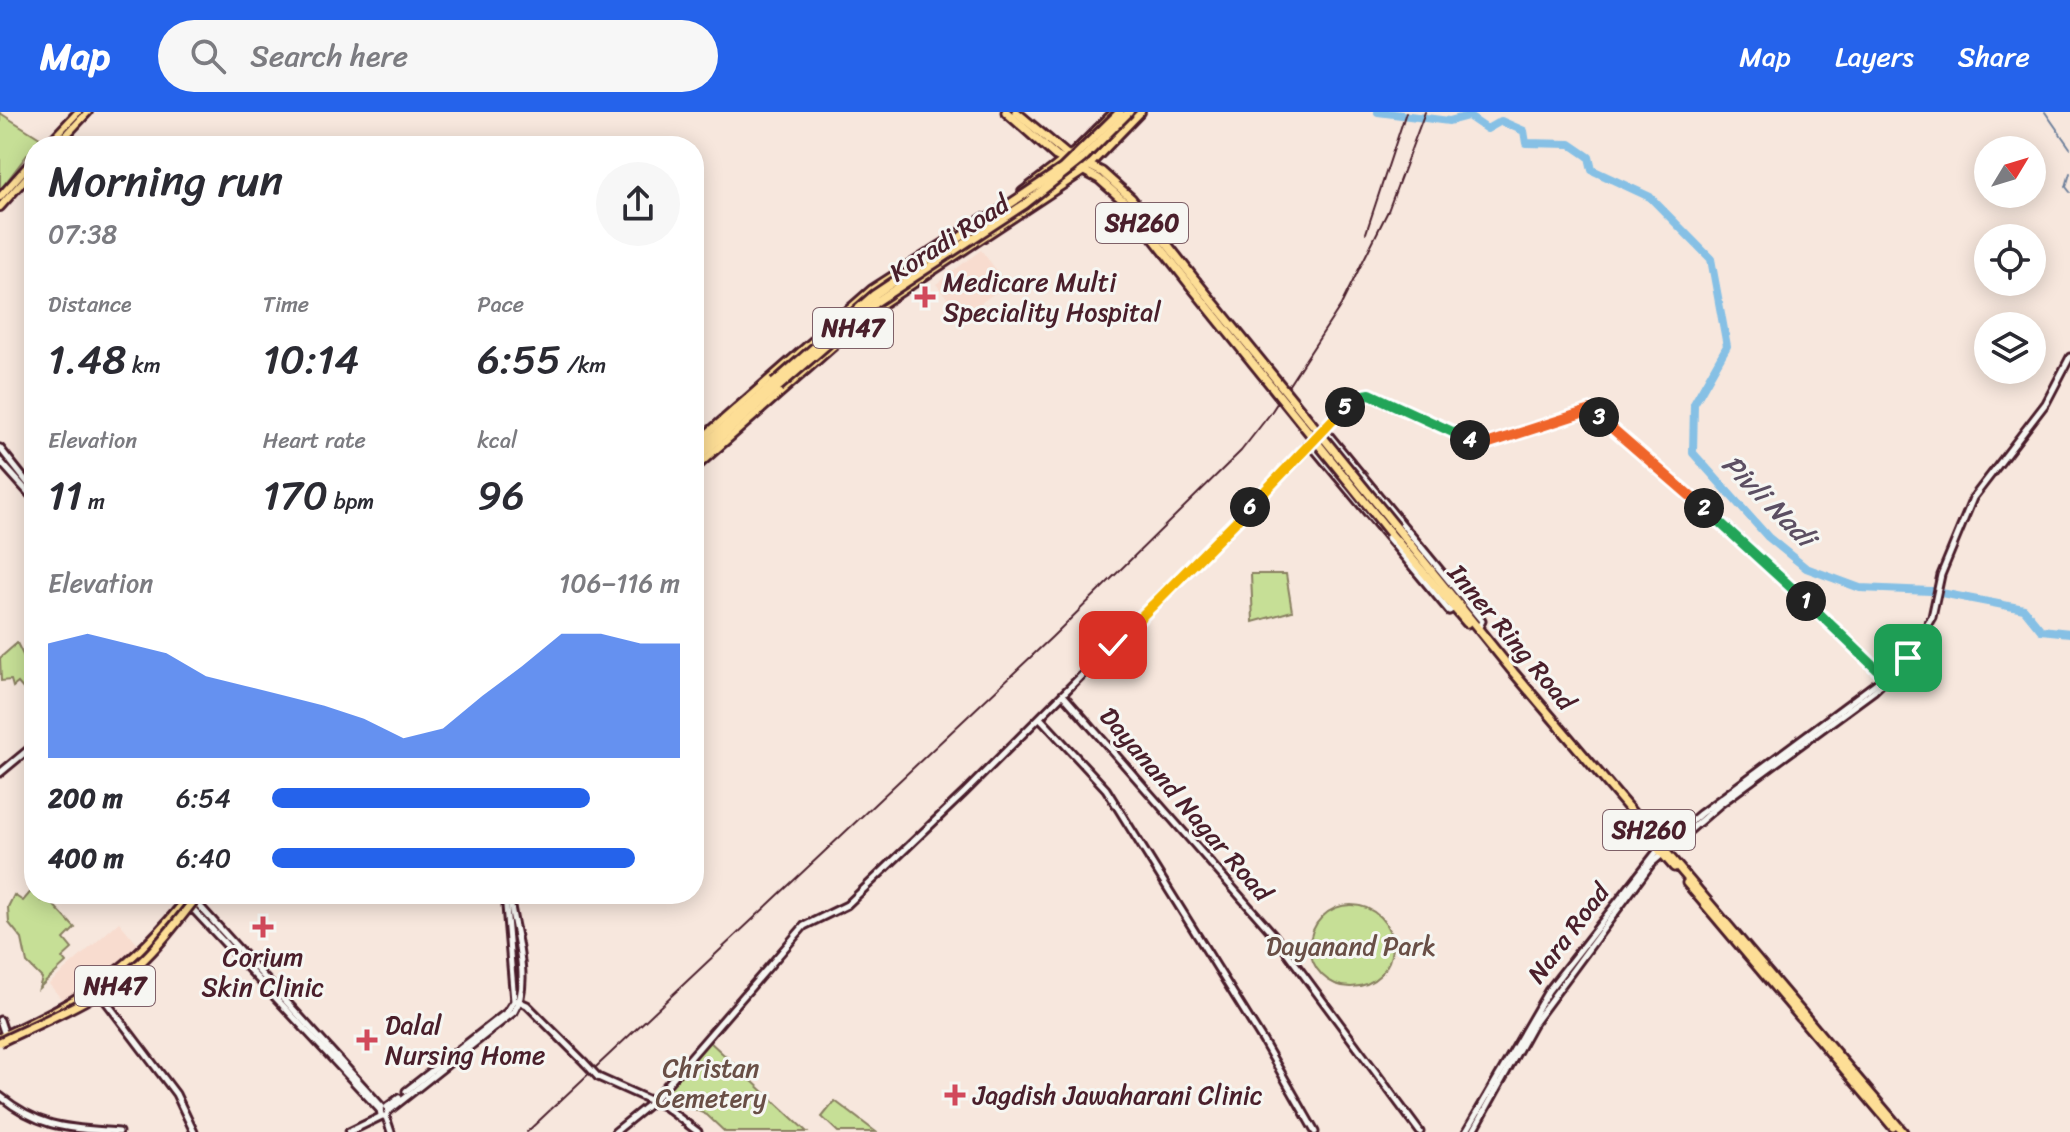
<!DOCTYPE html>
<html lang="en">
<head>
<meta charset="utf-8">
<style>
	:root { --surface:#fff; --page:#f7f7f7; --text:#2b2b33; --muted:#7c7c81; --accent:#2563eb }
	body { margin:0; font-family:Sriracha,sans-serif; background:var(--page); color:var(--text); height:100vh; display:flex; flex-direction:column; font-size:30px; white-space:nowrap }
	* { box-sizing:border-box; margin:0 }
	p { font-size:26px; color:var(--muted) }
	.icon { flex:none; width:44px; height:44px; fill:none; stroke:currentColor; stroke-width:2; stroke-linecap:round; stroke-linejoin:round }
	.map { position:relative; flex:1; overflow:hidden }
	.drawer { position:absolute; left:24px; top:24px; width:680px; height:768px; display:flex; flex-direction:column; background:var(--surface); border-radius:32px; box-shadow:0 4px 20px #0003 }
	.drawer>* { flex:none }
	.needle { width:52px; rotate:52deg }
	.fabs { position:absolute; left:1974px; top:24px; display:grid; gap:16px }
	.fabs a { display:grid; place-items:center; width:72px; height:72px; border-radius:50%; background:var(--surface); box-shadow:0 4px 20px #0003; font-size:40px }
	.pin { position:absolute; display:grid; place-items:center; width:68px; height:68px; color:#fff; margin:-34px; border-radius:16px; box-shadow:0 4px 12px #0006 }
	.km { position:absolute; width:40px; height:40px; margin:-20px; border-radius:50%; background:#222; color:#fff; font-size:22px; line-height:40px; text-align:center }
	.round { display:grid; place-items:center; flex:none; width:84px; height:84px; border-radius:42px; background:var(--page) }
	.headline { display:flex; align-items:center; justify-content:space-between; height:136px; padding:0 24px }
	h1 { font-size:44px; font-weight:600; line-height:60px }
	.stats { display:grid; grid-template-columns:repeat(3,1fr); gap:12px; height:136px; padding:8px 24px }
	.stats div { display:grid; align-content:center }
	.stats b { font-size:40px; font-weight:600 }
	.stats small { font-size:22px; font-weight:400 }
	.stats p { font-size:22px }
	.chart { height:224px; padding:16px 24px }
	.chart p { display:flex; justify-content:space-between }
	.chart svg { width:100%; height:144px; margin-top:8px; fill:var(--accent); opacity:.7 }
	ul { padding:0 24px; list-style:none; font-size:26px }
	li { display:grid; grid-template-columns:128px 96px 1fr; align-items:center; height:60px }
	li i { height:20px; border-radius:10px; background:var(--accent) }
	header { display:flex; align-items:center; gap:48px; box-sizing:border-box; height:112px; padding:0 40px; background:var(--accent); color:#fff }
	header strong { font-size:38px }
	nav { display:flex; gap:44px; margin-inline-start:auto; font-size:28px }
	.search { width:560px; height:72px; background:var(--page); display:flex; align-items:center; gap:20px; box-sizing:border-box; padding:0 28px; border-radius:44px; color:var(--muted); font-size:30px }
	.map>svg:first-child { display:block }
	.built { fill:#f8dccf }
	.green { fill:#c6df96; stroke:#887f60; stroke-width:2 }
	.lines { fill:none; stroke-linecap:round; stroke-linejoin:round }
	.stream { stroke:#6e809b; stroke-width:2 }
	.river { stroke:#86c0e5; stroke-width:8 }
	.secondary-casing { stroke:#4a1f2b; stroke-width:11 }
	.primary-casing { stroke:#4a1f2b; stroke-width:12 }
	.highway-casing { stroke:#4a1f2b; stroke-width:13 }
	.secondary { stroke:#f6f6f2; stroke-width:5 }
	.primary { stroke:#fdde96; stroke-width:6 }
	.highway { stroke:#fdde96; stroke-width:7 }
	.rail { stroke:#4a1f2b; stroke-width:2 }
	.secondary-bridge-casing { stroke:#4a1f2b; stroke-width:11; stroke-linecap:butt }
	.highway-bridge-casing { stroke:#4a1f2b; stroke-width:13; stroke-linecap:butt }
	.secondary-bridge { stroke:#f6f6f2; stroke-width:5 }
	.highway-bridge { stroke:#fdde96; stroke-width:7 }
	.split-1-casing { stroke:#fff; stroke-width:16 }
	.split-2-casing { stroke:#fff; stroke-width:16 }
	.split-3-casing { stroke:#fff; stroke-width:16 }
	.split-4-casing { stroke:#fff; stroke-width:16 }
	.split-5-casing { stroke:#fff; stroke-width:16 }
	.split-6-casing { stroke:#fff; stroke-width:16 }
	.split-7-casing { stroke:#fff; stroke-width:16 }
	.split-8-casing { stroke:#fff; stroke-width:16 }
	.split-1 { stroke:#22a559; stroke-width:10 }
	.split-2 { stroke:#22a559; stroke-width:10 }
	.split-3 { stroke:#f0652b; stroke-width:10 }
	.split-4 { stroke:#f0652b; stroke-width:10 }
	.split-5 { stroke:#22a559; stroke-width:10 }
	.split-6 { stroke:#f5b400; stroke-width:10 }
	.split-7 { stroke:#f5b400; stroke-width:10 }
	.split-8 { stroke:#f5b400; stroke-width:10 }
	.poi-dot { fill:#d1495b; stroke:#f6f6f2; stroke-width:3 }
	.labels { text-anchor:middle; stroke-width:6; stroke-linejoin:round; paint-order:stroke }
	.shield { fill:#f6f6f2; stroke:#7e6067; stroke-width:2 }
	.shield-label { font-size:24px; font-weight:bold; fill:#4a1f2b }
	.street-label { font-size:26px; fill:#4a1f2b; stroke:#f6f6f2 }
	.poi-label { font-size:26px; fill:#4a1f2b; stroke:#f6f6f2; text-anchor:start }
	.park-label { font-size:26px; fill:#694f46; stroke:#f6f6f2 }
	.water-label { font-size:28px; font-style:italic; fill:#5c4f63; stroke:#f6f6f2 }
</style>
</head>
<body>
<header>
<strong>Map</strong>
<div class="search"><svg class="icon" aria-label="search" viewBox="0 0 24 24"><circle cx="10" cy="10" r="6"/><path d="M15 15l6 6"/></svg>Search here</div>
<nav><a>Map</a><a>Layers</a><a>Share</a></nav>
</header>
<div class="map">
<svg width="2070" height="1020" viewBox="0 0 2070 1020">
	<rect width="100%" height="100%" fill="#f7e7dd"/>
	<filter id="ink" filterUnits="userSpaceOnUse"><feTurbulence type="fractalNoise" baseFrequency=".0125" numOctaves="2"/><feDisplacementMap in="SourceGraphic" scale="16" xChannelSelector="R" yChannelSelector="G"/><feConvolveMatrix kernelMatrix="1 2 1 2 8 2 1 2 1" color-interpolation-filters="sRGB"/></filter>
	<g filter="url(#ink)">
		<!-- built -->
		<g class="built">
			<polygon points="981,138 1007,172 962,205 936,172"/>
			<polygon points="119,810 139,834 109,863 64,890 49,872"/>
		</g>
		<!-- green -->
		<g class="green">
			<polygon points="0,1 43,28 34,34 0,78"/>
			<polygon points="1251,462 1286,462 1292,499 1253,510"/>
			<polygon points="17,531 34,565 32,587 18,571 13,575 11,568 1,569 0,546"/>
			<polygon points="33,777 41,789 47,786 75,816 64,827 72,837 62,846 66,851 39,876 42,866 27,851 22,827 9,811 8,795 14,783 23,789"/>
			<circle cx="1351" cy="834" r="41"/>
			<polygon points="708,928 807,1020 725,1020 707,1003 662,982"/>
			<polygon points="835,989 876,1020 838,1020 822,1005"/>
		</g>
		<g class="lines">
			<!-- stream -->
			<g class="stream">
				<polyline points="2045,0 2070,36"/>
				<polyline points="2070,61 2066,75 2070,80"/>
			</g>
			<!-- river -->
			<polyline class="river" points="1378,0 1449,9 1468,4 1487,17 1501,9 1524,19 1526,31 1570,32 1589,45 1592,58 1650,85 1711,147 1727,234 1694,292 1693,341 1768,425 1806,456 1860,476 1931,479 2024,497 2041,518 2070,521"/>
			<!-- secondary casing -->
			<g class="secondary-casing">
				<g id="secondary">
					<polyline points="1324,317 1482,509 1478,517"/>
					<polyline points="1310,332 1449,499 1454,496"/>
					<polyline points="0,336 34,379"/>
					<polyline points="0,349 34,387"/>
					<polyline points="1064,584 1274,823 1420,1020"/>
					<polyline points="1041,607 1106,677 1263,929 1315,1020"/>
					<polyline points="0,661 34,633"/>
					<polyline points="197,791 382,995"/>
					<polyline points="192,796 380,998"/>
					<polyline points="101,883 176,982 194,1020"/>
					<polyline points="518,889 527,893 584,950"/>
					<polyline points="0,908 6,926"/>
					<polyline points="598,965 665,995 698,1020"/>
					<polyline points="406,979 507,900 514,889 505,782"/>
					<path d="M0 984C41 1017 68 1016 119 1020"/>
					<polyline points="387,995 399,986"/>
					<polyline points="389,996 386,1005 391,1020"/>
					<polyline points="380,997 381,1003 386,1005"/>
					<path d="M390 998 514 900C533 870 513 816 509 782"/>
					<polyline points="349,1020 382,1004"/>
					<polyline points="615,1020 652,990 804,814 847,793 964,681 1228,417 1340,299 1359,284 1370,282 1483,333 1591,298 1739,426 1887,567"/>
					<polyline points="1466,1020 1548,879 1658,738 1700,702 1887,563"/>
					<polyline points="1473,1020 1533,912 1652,751 1719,693 1874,579 1908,546 1932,505 1941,463 1973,386 2046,291 2070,245"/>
				</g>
			</g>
			<!-- primary casing -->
			<g class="primary-casing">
				<g id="primary">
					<polyline points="46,34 78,0"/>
					<polyline points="56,34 88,0"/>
					<polyline points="1022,80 1074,40 1114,0"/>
					<polyline points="0,85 34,47"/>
					<polyline points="0,95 34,57"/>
					<polyline points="694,333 872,177 983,106"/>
					<polyline points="694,357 878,195 1084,59 1141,0"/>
					<polyline points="191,798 204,782"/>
					<path d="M0 925C87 884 130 860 190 782"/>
				</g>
			</g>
			<!-- highway casing -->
			<g class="highway-casing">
				<g id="highway">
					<polyline points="1006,0 1056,44 1099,67 1126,91 1190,173"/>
					<polyline points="1016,0 1066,42 1102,60 1131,86 1196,169"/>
					<polyline points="694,341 774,271"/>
					<polyline points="694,349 778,275"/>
					<polyline points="1396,415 1514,561 1903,1020"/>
					<polyline points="1390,421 1467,511"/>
					<polyline points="1648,725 1674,755"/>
					<polyline points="1687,771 1893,1015"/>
				</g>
			</g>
			<!-- secondary -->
			<use href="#secondary" class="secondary"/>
			<!-- primary -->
			<use href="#primary" class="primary"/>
			<!-- highway -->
			<use href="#highway" class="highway"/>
			<!-- rail -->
			<g class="rail">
				<polyline points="1366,121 1406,0"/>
				<polyline points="527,1020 1052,525 1241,339 1270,302 1341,193 1388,99 1425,0"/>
			</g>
			<!-- secondary-bridge casing -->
			<g class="secondary-bridge-casing">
				<polyline id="secondary-bridge" points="584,950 598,965"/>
			</g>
			<!-- highway-bridge casing -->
			<g class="highway-bridge-casing">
				<g id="highway-bridge">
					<polyline points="1196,169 1396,415"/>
					<polyline points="1190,173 1390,421"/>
					<polyline points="774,271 874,183 1062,57 1120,0"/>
					<polyline points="778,275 876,190 1025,92 1082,47 1129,0"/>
					<path d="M0 930C48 907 98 887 139 852 161 832 180 806 199 782"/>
				</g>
			</g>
			<!-- secondary-bridge -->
			<use href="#secondary-bridge" class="secondary-bridge"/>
			<!-- highway-bridge -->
			<use href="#highway-bridge" class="highway-bridge"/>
		</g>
	</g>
	<g class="lines" filter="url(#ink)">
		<!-- split-1 casing -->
		<g class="split-1-casing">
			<polyline id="split-1" points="1806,489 1884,564 1908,546"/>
		</g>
		<!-- split-2 casing -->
		<g class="split-2-casing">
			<polyline id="split-2" points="1704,396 1806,489"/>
		</g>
		<!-- split-3 casing -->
		<g class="split-3-casing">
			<polyline id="split-3" points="1599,305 1704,396"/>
		</g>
		<!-- split-4 casing -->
		<g class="split-4-casing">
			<polyline id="split-4" points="1470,328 1483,333 1591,298 1599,305"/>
		</g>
		<!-- split-5 casing -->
		<g class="split-5-casing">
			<polyline id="split-5" points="1345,295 1359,284 1370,282 1470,328"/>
		</g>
		<!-- split-6 casing -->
		<g class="split-6-casing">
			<polyline id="split-6" points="1250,395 1345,295"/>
		</g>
		<!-- split-7 casing -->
		<g class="split-7-casing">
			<polyline id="split-7" points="1152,494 1250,395"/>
		</g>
		<!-- split-8 casing -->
		<g class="split-8-casing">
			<polyline id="split-8" points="1113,533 1152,494"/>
		</g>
		<!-- split-1 -->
		<use href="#split-1" class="split-1"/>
		<!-- split-2 -->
		<use href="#split-2" class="split-2"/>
		<!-- split-3 -->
		<use href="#split-3" class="split-3"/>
		<!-- split-4 -->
		<use href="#split-4" class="split-4"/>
		<!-- split-5 -->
		<use href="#split-5" class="split-5"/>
		<!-- split-6 -->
		<use href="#split-6" class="split-6"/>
		<!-- split-7 -->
		<use href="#split-7" class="split-7"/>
		<!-- split-8 -->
		<use href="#split-8" class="split-8"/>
	</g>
	<!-- markers -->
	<g class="poi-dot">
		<path d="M921 173h8v8h8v8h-8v8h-8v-8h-8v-8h8z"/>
		<path d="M259 803h8v8h8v8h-8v8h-8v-8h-8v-8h8z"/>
		<path d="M363 916h8v8h8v8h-8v8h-8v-8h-8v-8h8z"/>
		<path d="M951 971h8v8h8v8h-8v8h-8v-8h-8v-8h8z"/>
	</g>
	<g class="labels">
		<!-- shield labels -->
		<g class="shield">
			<rect x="1096" y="91" width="92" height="40" rx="6"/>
			<rect x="813" y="196" width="80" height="40" rx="6"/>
			<rect x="1603" y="698" width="92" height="40" rx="6"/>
			<rect x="75" y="854" width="80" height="40" rx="6"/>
		</g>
		<g class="shield-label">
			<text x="1142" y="119">SH260</text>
			<text x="853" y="224">NH47</text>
			<text x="1649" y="726">SH260</text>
			<text x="115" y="882">NH47</text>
		</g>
		<!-- street labels -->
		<g class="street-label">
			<text transform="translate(949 126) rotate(-33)" y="9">Koradi Road</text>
			<text transform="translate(1512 525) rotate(50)" y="9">Inner Ring Road</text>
			<text transform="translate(1186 692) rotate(49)" y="9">Dayanand Nagar Road</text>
			<text transform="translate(1568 821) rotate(-53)" y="9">Nara Road</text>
		</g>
		<!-- poi labels -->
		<g class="poi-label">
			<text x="943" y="179">Medicare Multi<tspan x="943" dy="30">Speciality Hospital</tspan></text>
			<text x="263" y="854" text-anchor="middle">Corium<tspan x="263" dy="30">Skin Clinic</tspan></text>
			<text x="385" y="922">Dalal<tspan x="385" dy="30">Nursing Home</tspan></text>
			<text x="973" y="992">Jagdish Jawaharani Clinic</text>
		</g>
		<!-- park labels -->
		<g class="park-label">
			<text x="1351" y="843">Dayanand Park</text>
			<text x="711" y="965">Christan<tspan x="711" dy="30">Cemetery</tspan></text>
		</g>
		<!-- water labels -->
		<g class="water-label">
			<text transform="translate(1769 388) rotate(45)" y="10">Pivli Nadi</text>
		</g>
	</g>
</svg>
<div class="fabs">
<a><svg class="needle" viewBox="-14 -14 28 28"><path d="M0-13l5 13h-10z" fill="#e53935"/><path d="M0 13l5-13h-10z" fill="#7c7c81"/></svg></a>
<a><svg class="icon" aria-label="locate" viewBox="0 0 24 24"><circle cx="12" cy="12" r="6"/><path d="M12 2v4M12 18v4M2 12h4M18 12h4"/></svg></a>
<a><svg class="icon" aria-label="layers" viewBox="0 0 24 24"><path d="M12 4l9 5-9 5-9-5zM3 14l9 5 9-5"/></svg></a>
</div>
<div class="pin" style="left:1908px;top:546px;background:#1e9e55"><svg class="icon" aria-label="arrive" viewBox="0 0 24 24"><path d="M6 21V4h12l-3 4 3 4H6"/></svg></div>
<div class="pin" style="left:1113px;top:533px;background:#d93025"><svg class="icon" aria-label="check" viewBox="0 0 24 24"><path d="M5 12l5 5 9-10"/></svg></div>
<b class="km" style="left:1806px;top:489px">1</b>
<b class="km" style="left:1704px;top:396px">2</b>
<b class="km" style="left:1599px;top:305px">3</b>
<b class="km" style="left:1470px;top:328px">4</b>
<b class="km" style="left:1345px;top:295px">5</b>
<b class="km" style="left:1250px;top:395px">6</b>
<section class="drawer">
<div class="headline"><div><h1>Morning run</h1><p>07:38</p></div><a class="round"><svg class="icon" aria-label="share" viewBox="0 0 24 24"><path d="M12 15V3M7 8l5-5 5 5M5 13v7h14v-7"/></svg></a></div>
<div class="stats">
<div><p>Distance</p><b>1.48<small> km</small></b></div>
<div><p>Time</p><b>10:14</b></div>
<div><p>Pace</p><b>6:55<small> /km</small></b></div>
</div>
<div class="stats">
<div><p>Elevation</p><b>11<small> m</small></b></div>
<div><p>Heart rate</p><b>170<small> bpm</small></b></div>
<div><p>kcal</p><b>96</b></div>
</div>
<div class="chart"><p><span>Elevation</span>106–116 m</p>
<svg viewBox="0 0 160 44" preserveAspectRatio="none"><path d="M0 44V9L10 6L20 9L30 12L40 19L50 22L60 25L70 28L80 32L90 38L100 35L110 25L120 16L130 6L140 6L150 9L160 9V44z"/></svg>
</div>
<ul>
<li><b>200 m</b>6:54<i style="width:78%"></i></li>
<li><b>400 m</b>6:40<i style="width:89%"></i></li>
</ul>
</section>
</div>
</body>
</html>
